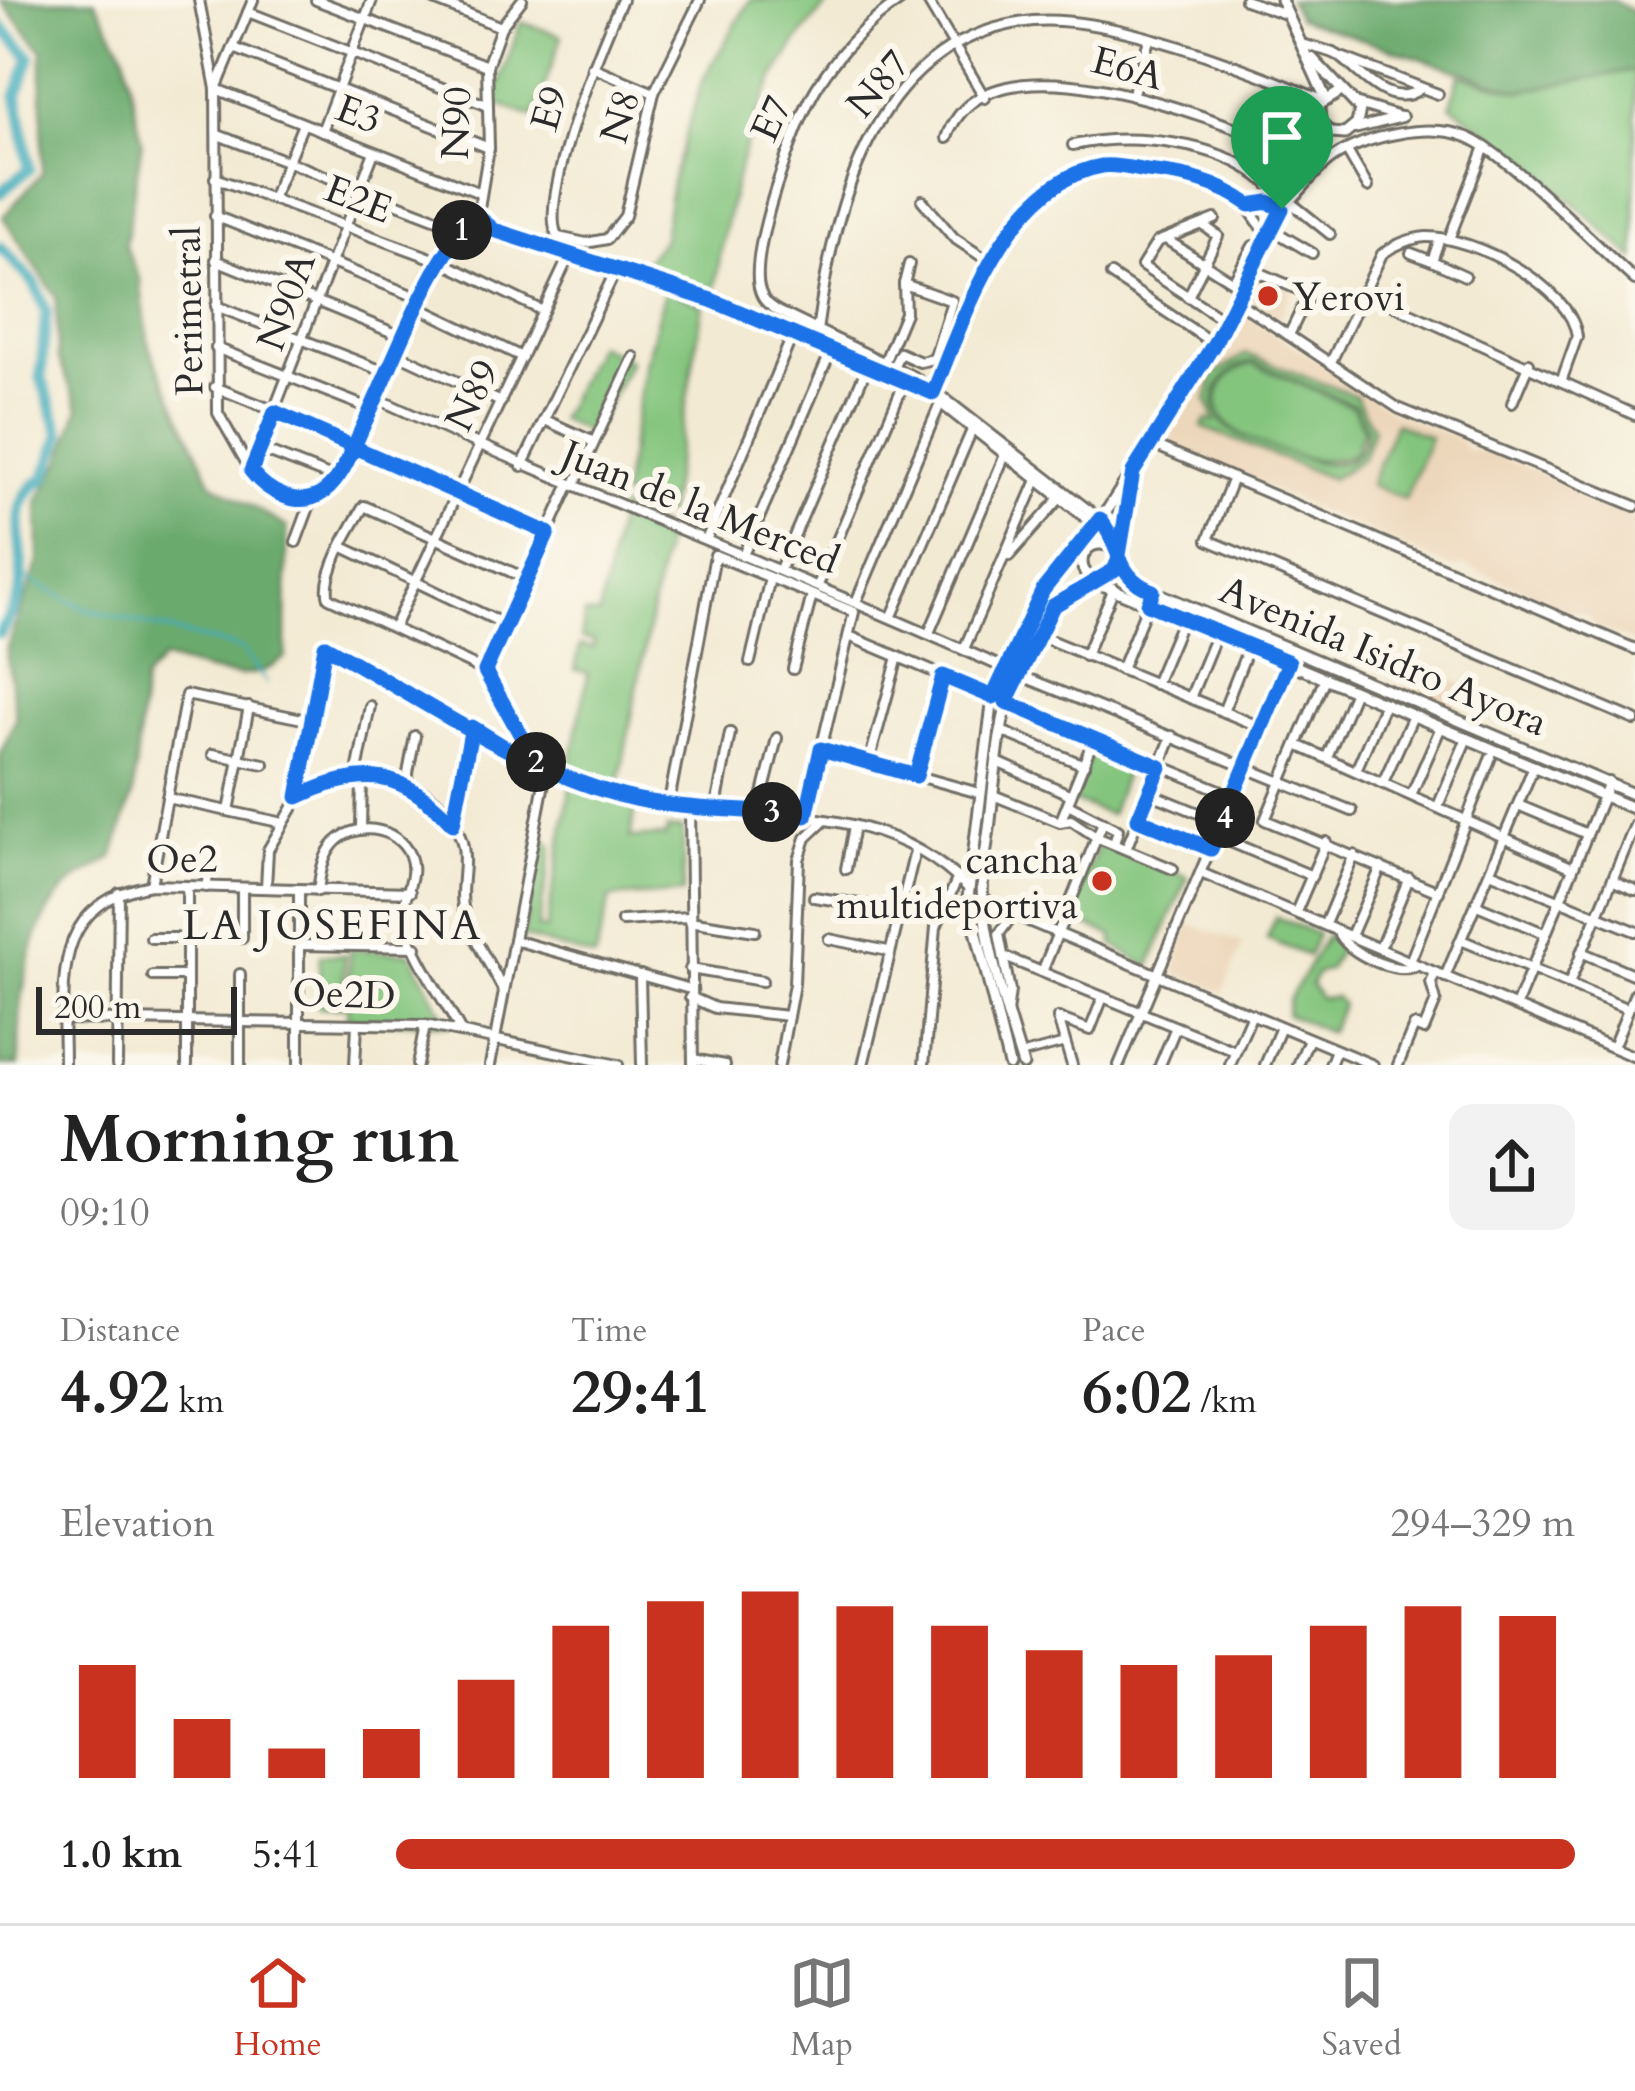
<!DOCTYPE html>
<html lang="en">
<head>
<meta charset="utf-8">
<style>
	:root { --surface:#fff; --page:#f2f2f2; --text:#222; --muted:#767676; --line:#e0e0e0; --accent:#c8321e }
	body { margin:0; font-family:Cardo,serif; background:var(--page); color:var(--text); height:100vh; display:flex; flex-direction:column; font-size:45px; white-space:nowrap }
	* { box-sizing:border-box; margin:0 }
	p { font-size:39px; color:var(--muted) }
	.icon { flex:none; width:66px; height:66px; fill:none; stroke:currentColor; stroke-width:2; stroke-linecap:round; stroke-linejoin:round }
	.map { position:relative; height:1065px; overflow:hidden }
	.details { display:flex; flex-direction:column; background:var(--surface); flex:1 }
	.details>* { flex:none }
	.scale { position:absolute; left:36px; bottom:30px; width:201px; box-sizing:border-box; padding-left:12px; border:6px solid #2b2b2b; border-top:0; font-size:33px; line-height:42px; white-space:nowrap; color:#2b2b2b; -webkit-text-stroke:9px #fbf7ec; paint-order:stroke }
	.pin { position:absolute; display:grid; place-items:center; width:102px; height:102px; color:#fff; margin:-123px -51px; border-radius:50% 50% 50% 0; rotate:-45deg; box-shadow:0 0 12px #0007 }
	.pin .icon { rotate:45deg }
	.km { position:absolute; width:60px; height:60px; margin:-30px; border-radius:50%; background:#222; color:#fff; font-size:33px; line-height:60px; text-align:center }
	.round { display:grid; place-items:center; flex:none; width:126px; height:126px; border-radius:24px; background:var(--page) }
	.head { display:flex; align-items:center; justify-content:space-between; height:204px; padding:0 60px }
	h1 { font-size:66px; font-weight:700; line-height:90px }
	.figures { display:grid; grid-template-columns:repeat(3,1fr); gap:18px; height:204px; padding:12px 60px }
	.figures div { display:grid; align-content:center }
	.figures b { font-size:60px; font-weight:700 }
	.figures small { font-size:33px; font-weight:400 }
	.figures p { font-size:33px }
	.chart { height:336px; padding:24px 60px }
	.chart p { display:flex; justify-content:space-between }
	.chart svg { width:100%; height:216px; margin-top:12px; stroke:var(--accent); stroke-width:6 }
	ul { padding:0 60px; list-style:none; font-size:39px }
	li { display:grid; grid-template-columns:192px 144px 1fr; align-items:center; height:90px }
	li i { height:30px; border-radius:15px; background:var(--accent) }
	.menu { display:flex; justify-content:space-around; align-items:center; height:168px; border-top:3px solid var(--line); background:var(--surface); font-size:33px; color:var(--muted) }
	.menu a { display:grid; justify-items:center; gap:6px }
	.menu .active { color:var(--accent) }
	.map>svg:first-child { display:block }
	.built { fill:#edd7bb }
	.green { fill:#84c57e; stroke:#587854; stroke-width:3; fill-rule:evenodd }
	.forest { fill:#6baa6d; stroke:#4b6a4c; stroke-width:3 }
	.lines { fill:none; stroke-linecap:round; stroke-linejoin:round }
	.stream { stroke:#3cabbb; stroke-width:3 }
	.river { stroke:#3cabbb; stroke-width:12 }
	.pedestrian-casing { stroke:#716e66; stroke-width:12 }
	.minor-casing { stroke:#716e66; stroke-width:14 }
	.tertiary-casing { stroke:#716e66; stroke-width:15 }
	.pedestrian { stroke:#fff; stroke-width:6 }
	.minor { stroke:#fff; stroke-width:8 }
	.tertiary { stroke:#fff; stroke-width:9 }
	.route-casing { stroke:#fff; stroke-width:24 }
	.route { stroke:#1a73e8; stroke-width:15 }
	.poi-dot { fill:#c8321e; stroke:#fbf7ec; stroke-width:4.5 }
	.labels { text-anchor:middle; stroke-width:12; stroke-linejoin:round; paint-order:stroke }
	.street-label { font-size:39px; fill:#2b2b2b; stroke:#fbf7ec }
	.poi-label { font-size:39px; fill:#2b2b2b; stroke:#fbf7ec; text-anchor:start }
	.neighbourhood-label { font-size:42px; letter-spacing:3px; fill:#2b2b2b; stroke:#fbf7ec }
</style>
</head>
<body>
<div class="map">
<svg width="1635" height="1065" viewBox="0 0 1635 1065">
	<rect width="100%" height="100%" fill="#fbf7ec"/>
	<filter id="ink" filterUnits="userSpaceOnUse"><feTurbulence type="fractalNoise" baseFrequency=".00833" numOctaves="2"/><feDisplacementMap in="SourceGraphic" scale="24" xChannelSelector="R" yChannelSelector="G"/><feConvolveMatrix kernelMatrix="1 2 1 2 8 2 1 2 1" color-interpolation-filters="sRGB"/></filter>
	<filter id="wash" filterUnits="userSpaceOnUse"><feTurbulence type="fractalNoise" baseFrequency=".004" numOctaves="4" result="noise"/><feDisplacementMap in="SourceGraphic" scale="48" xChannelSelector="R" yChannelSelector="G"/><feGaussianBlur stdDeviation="2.7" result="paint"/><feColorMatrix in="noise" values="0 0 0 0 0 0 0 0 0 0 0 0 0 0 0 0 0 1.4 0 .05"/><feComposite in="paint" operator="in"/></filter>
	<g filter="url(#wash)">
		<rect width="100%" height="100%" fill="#f3ead3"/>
		<!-- built -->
		<g class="built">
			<polygon points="1256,271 1294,288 1279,319 1245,294"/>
			<polygon points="1240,310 1393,412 1461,440 1465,449 1495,455 1635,513 1635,643 1593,626 1588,616 1574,610 1566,616 1547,600 1464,565 1455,569 1174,448 1168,431"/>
			<polygon points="1416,665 1466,686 1456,711 1406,690"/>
			<polygon points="1189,924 1243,943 1223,992 1174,972"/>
		</g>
		<!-- green -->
		<g class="green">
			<path d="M750 0H832C752 80 729 188 714 296L639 269 663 239 672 180 702 81Z"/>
			<polygon points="521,22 562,36 534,117 493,103"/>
			<polygon points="1635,68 1635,259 1529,162 1451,105 1459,75 1520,91"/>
			<polygon points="665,289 703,305 667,515 622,496 645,364"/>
			<polygon points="597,344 630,361 592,435 559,419"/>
			<path d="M1246 354 1356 396 1373 429 1363 458 1332 479 1202 427 1206 420 1215 422 1207 400 1214 375ZM1253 362 1355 405 1366 429C1361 483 1307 461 1275 448 1262 443 1242 439 1231 430 1198 407 1220 366 1253 362Z"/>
			<path d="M1253 364 1353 407 1363 429 1355 452C1330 473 1255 447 1231 427 1203 403 1223 369 1253 364Z"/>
			<polygon points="1395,423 1430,437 1405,499 1370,485"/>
			<polygon points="620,507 667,530 618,789 569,772 588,673 575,670 580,645 593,648 594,641 581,638 585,614 599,615"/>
			<polygon points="1094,742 1130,759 1110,815 1072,801"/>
			<polygon points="571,784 636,806 630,838 666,836 667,829 683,829 683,893 610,898 595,958 523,937 541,834 552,847 538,928 546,929"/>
			<polygon points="1101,841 1188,877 1149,967 1113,945 1113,936 1077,921 1073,928 1064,925"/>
			<polygon points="1276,917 1317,934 1308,956 1267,939"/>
			<polygon points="1327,935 1340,948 1328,970 1316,974 1311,985 1320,998 1336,997 1342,1005 1329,1032 1286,1014 1288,1001"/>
			<polygon points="350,949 411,953 448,1025 347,1019"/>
			<polygon points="320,955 345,955 343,1007 318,1007"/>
		</g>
		<!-- forest -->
		<g class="forest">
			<path d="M0 0H95L125 55 142 142 125 245 140 280 149 347 212 483 287 527 286 656C251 691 206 669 163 659L144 680 133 793 113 858C100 866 83 874 71 884 25 923 18 1009 19 1065H0V754L16 718 6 650 39 562 38 501 61 461 79 408 58 358 56 297 3 217 42 173V50Z"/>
			<polygon points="1289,0 1612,0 1635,13 1635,70 1520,91 1298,18"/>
		</g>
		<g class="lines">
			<!-- stream -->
			<polyline class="stream" points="22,576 86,609 242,649 267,683"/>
			<!-- river -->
			<g class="river">
				<polyline points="0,25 30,57 17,94 29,169 0,193"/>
				<path d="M0 247 35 284 46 311 41 377 61 435 45 478C0 504 29 547 20 590 17 605 8 619 0 633"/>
			</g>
		</g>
	</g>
	<g filter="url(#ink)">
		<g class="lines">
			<!-- pedestrian casing -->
			<g class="pedestrian-casing">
				<polyline id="pedestrian" points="1020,1055 1065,1043"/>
			</g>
			<!-- minor casing -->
			<g class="minor-casing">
				<g id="minor">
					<polyline points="199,0 216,89 218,413 251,471 277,494 312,498 337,479 442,262 479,208 489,148 487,66 501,27 522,0"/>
					<polyline points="253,0 216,89 480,193"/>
					<polyline points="316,0 487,66"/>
					<polyline points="434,0 501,27"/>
					<path d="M622 0C603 38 536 204 558 237L586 243 607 239 625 216 654 93 700 0"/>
					<path d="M901 0C868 22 838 53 817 87 796 121 747 254 760 291 763 301 770 306 778 311L916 378 926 389"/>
					<polyline points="927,0 985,98"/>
					<polyline points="1245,0 1288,15"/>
					<polyline points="248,12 486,105"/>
					<path d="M1305 45C1316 48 1334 51 1343 59 1363 75 1391 110 1420 89"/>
					<polyline points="234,48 489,148"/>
					<polyline points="1344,58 1438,94"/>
					<polyline points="592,67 654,93"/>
					<polyline points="1132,96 1149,40"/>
					<polyline points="1358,104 1400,117"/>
					<polyline points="1354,129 1402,117"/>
					<polyline points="322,131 372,0"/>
					<polyline points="218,135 463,229"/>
					<path d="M947 138C986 19 1233 127 1307 156"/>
					<path d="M1073 145C1130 133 1219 140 1266 182 1273 189 1276 197 1284 204"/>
					<polyline points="1347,151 1368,187"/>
					<polyline points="215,178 442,262 543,311"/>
					<polyline points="273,197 303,124"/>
					<polyline points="922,200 954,238 990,262"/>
					<polyline points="1290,202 1330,234"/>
					<path d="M1250 205 1267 202 1282 209C1301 194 1313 171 1334 157 1366 136 1430 122 1467 137 1509 154 1596 246 1635 280"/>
					<polyline points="475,214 493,230 711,300 944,398 1100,519"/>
					<polyline points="215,216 424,300"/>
					<polyline points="1215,219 1157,242 1142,266 1225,321"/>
					<polyline points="1271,229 1312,253"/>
					<polyline points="1440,238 1432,261 1465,276"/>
					<polyline points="1449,239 1485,147"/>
					<polyline points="1167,240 1233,282 1253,246"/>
					<polyline points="1411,253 1432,261"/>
					<polyline points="216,260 406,338"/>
					<polyline points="1251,269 1302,291"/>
					<polyline points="1111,275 1214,344"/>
					<polyline points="904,284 909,264"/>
					<polyline points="1362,291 1635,415"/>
					<polyline points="1188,297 1218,236 1203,225"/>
					<polyline points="1235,300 1398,408 1635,506"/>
					<polyline points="216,306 388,373"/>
					<polyline points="420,308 522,357"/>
					<path d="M817 331C835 200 876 37 1033 21 1109 14 1251 70 1322 100"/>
					<polyline points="1289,335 1307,298"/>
					<polyline points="216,348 371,409"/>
					<polyline points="398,354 501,402"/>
					<path d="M1331 362 1382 254C1394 245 1411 238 1426 237 1473 236 1572 287 1577 337L1562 379"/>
					<polyline points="884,363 905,313 904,284 952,301 934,359 920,362 900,353 893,367"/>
					<polyline points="215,387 355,443 547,533"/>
					<path d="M933 393C966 314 1002 186 1101 167 1114 164 1132 169 1146 170 1176 174 1208 177 1234 194 1251 205 1253 221 1269 234"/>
					<path d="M376 398C583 494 796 573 1004 668"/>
					<polyline points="940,403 1096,526"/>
					<polyline points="1512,403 1529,363"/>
					<polyline points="545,420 594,442"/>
					<polyline points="1152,444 1635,649"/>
					<polyline points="260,449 337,479"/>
					<polyline points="522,466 617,268"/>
					<polyline points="251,470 374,152"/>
					<polyline points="1233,478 1208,540 1635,720"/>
					<polyline points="574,486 634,357"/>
					<polyline points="707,538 793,334"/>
					<polyline points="296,542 312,499"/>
					<polyline points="343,547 506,625"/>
					<polyline points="744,553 831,351"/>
					<polyline points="1009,556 1060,498"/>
					<polyline points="780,569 867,367"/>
					<polyline points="818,585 904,383"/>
					<polyline points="856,602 940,404"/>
					<polyline points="892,616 972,430"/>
					<polyline points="394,627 570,254"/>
					<polyline points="929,633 1005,455"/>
					<polyline points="1035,634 1263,728"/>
					<polyline points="849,636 993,697"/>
					<polyline points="964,649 1037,480"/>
					<polyline points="1085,656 1114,588"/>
					<polyline points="750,662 770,578"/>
					<polyline points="793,669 812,595"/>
					<polyline points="1121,670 1153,591"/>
					<path d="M485 671 329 598C321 575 352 526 364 506L527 579"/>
					<polyline points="485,671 544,783 490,1065"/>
					<polyline points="485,671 569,486"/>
					<polyline points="1017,674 1352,811"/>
					<polyline points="1325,678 1265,820 1439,892"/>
					<polyline points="1155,684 1183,618"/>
					<polyline points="1190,698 1212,645"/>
					<polyline points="1006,702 1234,796"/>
					<polyline points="1223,712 1249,646"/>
					<polyline points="1001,731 1084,765"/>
					<polyline points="1297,745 1573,868"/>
					<polyline points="821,749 979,793"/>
					<polyline points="213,754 264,764"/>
					<polyline points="1327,757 1355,691"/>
					<polyline points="869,762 898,657"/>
					<polyline points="997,762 1071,795"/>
					<polyline points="1357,768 1385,703"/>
					<polyline points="916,776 943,676"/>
					<polyline points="356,777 370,706"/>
					<polyline points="1384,780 1413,716"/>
					<polyline points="406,784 415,736"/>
					<polyline points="1149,793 1223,823"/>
					<polyline points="1412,793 1441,727"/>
					<polyline points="993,795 1060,822 1071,820 1096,837 1173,869"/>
					<path d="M299 797 325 647C422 699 515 763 620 795 738 830 868 787 968 888"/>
					<polyline points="167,798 279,822"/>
					<polyline points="669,802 715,555 854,612 805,816"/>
					<polyline points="690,804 693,1065"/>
					<polyline points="1068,804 1118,830 1114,844"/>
					<polyline points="1518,805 1587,834"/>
					<polyline points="1438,806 1467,738"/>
					<polyline points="716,807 730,733"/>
					<polyline points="759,810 777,738"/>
					<polyline points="229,811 249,707"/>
					<polyline points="1138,819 1211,849"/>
					<polyline points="1061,820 1094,738"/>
					<polyline points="454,823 472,727"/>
					<polyline points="361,829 362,777"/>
					<polyline points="1216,836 1312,876"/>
					<polyline points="1126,849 1172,736"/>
					<polyline points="846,869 854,826"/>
					<polyline points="1490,872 1635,931"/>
					<polyline points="1201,873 1635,1057"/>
					<polyline points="1614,881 1635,890"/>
					<polyline points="151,885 186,695 312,721"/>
					<polyline points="206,887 213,851"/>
					<path d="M266 887 268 850 299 797C355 770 440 767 462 842 468 864 459 886 463 907 469 934 491 965 503 990"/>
					<polyline points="242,888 242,938"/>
					<path d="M318 891C320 876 322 859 332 846 352 820 397 825 410 856 419 879 399 899 404 921 410 951 445 1001 460 1030"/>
					<polyline points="814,897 897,910"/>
					<polyline points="982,897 1014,915 1373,1065"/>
					<polyline points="1477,905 1546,934"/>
					<polyline points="1296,912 1326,842"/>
					<polyline points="622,921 689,917"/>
					<polyline points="689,921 755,931"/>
					<polyline points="1325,924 1354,855"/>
					<path d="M1338 932C1345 952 1397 976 1416 966"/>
					<polyline points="1351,936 1381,867"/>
					<polyline points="151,938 187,938"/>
					<polyline points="829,939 888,951"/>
					<polyline points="514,940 690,989"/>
					<polyline points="1461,940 1628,1009"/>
					<polyline points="299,945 416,947"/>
					<polyline points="1380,948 1409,878"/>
					<polyline points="1581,952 1635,975"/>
					<polyline points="1005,957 1235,1051"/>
					<polyline points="1410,962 1491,757"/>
					<polyline points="690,969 762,981"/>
					<polyline points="1042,972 1103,822"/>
					<polyline points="640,975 642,1065"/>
					<polyline points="153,976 187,976"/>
					<polyline points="1445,977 1534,766"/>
					<polyline points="1569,984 1635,825"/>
					<polyline points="690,997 715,1008 788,1016"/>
					<polyline points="1516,1006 1609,782"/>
					<polyline points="1007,1013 1010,991 999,934 1012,916"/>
					<polyline points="1058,1018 1090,1030 1103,997"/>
					<polyline points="1058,1018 1072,1065"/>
					<polyline points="64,1019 425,1025 618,1065"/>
					<polyline points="1613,1047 1635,993"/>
					<polyline points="693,1059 725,1065"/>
					<path d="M64 1065C64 982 49 904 151 885L410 892"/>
					<polyline points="117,1065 119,893"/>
					<polyline points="187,1065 187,887"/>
					<polyline points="240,1065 240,974"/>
					<polyline points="299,1065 299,890"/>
					<polyline points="355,1065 357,1024"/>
					<polyline points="417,1065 425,1025"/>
					<polyline points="779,1065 794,984 799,860 806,838 824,821"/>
					<polyline points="863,1065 915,851"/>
					<polyline points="924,1065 936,927 958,877"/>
					<polyline points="1119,1065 1289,662"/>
					<polyline points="1160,1065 1176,1027"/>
					<polyline points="1230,1065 1252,1014"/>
					<polyline points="1265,1065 1281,1027"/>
					<polyline points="1298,1065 1309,1039"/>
					<polyline points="1330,1065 1336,1050"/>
					<polyline points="1398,1065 1414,1026 1424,1030 1436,1001 1431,983 1435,973"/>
				</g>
			</g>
			<!-- tertiary casing -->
			<g class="tertiary-casing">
				<g id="tertiary">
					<polyline points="1281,0 1325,97"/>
					<polyline points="1312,58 1360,109 1357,124 1345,134 1331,133 1320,123"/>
					<polyline points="1100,519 1116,549"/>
					<circle cx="1100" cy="562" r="18"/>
					<polyline points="1118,556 1132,478"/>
					<polyline points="1118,561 1143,587 1635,795"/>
					<polyline points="1098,583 1635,809"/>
					<polyline points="1009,1065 968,898 993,697 1043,589 1108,509 1214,344 1307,156 1320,123 1319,105 1340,92"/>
					<path d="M1023 1065C1007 1014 989 957 983 904 980 878 987 847 990 821 999 739 1005 615 1096 583"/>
				</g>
			</g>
			<!-- pedestrian -->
			<use href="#pedestrian" class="pedestrian"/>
			<!-- minor -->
			<use href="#minor" class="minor"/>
			<!-- tertiary -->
			<use href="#tertiary" class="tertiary"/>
		</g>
	</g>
	<g class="lines" filter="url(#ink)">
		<!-- route casing -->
		<g class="route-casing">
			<path id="route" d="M1282 209 1268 202 1250 205C1218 182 1186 175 1147 171 1134 169 1115 164 1102 166 1008 181 964 318 933 393L711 300 494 230 475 214C425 271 398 353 366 420 354 444 345 476 324 492 299 510 267 492 251 471L275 412 548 533 485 671 539 768 472 727 453 824C403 771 365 765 298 797L325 646C420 698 518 768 622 796 680 811 746 809 806 816L821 749 916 776 943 676 993 697 1043 590 1100 519C1122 546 1115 578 1153 591L1148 604 1289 662 1211 849 1138 819 1160 767 1006 702 1053 606 1114 570 1118 561 1133 472 1214 344 1282 209"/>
		</g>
		<!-- route -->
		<use href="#route" class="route"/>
	</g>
	<!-- markers -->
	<g class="poi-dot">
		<circle cx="1268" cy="296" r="12"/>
		<circle cx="1102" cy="881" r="12"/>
	</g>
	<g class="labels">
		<!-- street labels -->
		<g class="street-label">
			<text transform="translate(1128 67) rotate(15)" y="14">E6A</text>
			<text transform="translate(877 83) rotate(-50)" y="14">N87</text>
			<text transform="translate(548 108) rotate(-74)" y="14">E9</text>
			<text transform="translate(359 113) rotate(21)" y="14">E3</text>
			<text transform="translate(619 116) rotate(-74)" y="14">N8</text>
			<text transform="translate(770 118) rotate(-66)" y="14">E7</text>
			<text transform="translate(455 123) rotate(-88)" y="14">N90</text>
			<text transform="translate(359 198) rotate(21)" y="14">E2E</text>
			<text transform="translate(285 301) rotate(-70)" y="14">N90A</text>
			<text transform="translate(187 311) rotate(-91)" y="14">Perimetral</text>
			<text transform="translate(471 395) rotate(-64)" y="14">N89</text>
			<text transform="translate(701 506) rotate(22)" y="14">Juan de la Merced</text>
			<text transform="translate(1384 655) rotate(23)" y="14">Avenida Isidro Ayora</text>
			<text transform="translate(182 858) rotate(-1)" y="14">Oe2</text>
			<text transform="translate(344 993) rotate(2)" y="14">Oe2D</text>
		</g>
		<!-- poi labels -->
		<g class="poi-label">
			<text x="1292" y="310">Yerovi</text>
			<text x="1078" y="873" text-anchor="end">cancha<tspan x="1078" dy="45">multideportiva</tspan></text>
		</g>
		<!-- neighbourhood labels -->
		<g class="neighbourhood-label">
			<text x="333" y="939">LA JOSEFINA</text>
		</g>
	</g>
</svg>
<div class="scale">200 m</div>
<div class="pin" style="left:1282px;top:209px;background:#1e9e55"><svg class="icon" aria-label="arrive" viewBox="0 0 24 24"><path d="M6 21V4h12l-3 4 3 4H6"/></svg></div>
<b class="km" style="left:462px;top:230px">1</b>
<b class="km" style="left:536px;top:762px">2</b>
<b class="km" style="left:772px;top:812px">3</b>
<b class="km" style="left:1225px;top:818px">4</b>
</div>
<section class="details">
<div class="head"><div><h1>Morning run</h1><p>09:10</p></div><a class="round"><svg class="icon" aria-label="share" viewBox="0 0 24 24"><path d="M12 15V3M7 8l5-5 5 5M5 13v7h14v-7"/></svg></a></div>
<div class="figures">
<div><p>Distance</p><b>4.92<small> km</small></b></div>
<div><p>Time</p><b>29:41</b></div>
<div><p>Pace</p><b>6:02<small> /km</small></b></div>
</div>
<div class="chart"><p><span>Elevation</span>294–329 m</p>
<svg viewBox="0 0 160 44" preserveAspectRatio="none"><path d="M5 44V21M15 44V32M25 44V38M35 44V34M45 44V24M55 44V13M65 44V8M75 44V6M85 44V9M95 44V13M105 44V18M115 44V21M125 44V19M135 44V13M145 44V9M155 44V11"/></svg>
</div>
<ul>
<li><b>1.0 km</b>5:41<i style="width:100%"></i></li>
</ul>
</section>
<nav class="menu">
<a class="active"><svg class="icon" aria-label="home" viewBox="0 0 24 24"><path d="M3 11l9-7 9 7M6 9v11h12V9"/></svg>Home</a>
<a><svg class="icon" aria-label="map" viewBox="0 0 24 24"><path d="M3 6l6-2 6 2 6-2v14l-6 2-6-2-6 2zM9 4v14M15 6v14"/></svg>Map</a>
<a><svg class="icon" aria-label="saved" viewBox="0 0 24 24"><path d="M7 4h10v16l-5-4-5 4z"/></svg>Saved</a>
</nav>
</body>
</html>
